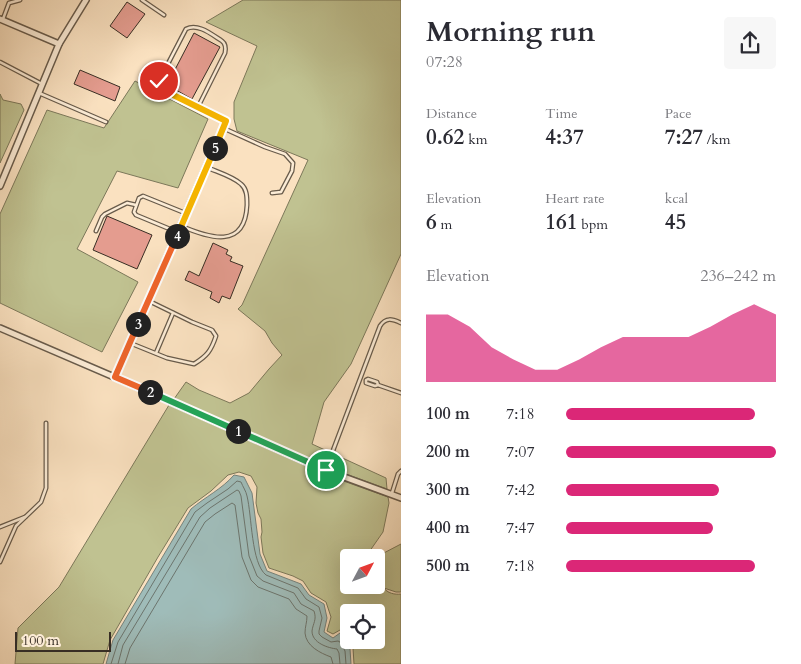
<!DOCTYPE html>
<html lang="en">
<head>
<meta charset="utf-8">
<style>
	:root { --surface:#fff; --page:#f7f7f7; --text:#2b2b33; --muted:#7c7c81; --accent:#db2777 }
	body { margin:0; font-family:Cardo,serif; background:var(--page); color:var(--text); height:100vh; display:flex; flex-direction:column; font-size:19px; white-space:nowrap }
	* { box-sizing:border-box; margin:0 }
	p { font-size:16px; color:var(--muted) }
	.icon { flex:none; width:28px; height:28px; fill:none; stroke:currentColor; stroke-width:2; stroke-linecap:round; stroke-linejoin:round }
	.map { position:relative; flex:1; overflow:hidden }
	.drawer { display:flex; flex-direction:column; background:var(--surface); width:400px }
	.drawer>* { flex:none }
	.needle { width:32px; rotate:49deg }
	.tools { position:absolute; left:340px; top:549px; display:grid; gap:10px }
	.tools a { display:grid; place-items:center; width:45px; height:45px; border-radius:5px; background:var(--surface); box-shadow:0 5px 20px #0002; font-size:25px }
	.scale { position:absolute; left:15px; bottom:12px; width:96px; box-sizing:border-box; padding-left:5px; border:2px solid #382e24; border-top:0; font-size:14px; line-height:18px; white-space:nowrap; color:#382e24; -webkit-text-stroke:4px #fcecd6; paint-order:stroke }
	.pin { position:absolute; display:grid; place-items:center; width:42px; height:42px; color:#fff; margin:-21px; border:2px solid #fff; border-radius:50%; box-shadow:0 1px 5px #0007 }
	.km { position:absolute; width:25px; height:25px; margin:-12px; border-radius:50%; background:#222; color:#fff; font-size:14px; line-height:25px; text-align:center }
	.round { display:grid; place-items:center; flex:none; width:52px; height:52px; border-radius:5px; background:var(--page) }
	.headline { display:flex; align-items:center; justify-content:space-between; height:85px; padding:0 25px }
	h1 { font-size:28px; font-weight:600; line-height:38px }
	.stats { display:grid; grid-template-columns:repeat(3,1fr); gap:8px; height:85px; padding:5px 25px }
	.stats div { display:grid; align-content:center }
	.stats b { font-size:21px; font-weight:600 }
	.stats small { font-size:14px; font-weight:400 }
	.stats p { font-size:14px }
	.chart { height:140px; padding:10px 25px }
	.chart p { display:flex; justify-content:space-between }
	.chart svg { width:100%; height:90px; margin-top:5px; fill:var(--accent); opacity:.7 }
	ul { padding:0 25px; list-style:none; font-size:16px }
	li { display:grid; grid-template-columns:80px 60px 1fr; align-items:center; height:38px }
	li i { height:12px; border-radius:6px; background:var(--accent) }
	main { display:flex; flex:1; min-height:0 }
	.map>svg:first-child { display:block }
	.green { fill:#c0c291; stroke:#7c785a; fill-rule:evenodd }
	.water { fill:#9fbcb9; stroke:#76837d }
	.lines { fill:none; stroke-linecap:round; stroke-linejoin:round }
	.shore { stroke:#6c756e; stroke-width:1 }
	.building { fill:#e49c8f; stroke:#382e24 }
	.lane-casing { stroke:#685b4b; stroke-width:5 }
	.street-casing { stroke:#685b4b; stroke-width:8 }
	.lane { stroke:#fcecd6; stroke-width:2.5 }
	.street { stroke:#fcecd6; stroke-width:5 }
	.split-1-casing { stroke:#fff; stroke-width:10 }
	.split-2-casing { stroke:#fff; stroke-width:10 }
	.split-3-casing { stroke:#fff; stroke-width:10 }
	.split-4-casing { stroke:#fff; stroke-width:10 }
	.split-5-casing { stroke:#fff; stroke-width:10 }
	.split-6-casing { stroke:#fff; stroke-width:10 }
	.split-1 { stroke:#22a559; stroke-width:6 }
	.split-2 { stroke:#22a559; stroke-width:6 }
	.split-3 { stroke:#f0652b; stroke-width:6 }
	.split-4 { stroke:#f0652b; stroke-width:6 }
	.split-5 { stroke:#f5b400; stroke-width:6 }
	.split-6 { stroke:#f5b400; stroke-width:6 }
</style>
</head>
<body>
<main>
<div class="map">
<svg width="401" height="664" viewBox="0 0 401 664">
	<rect width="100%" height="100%" fill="#fae1c0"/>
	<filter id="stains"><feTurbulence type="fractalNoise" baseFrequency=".004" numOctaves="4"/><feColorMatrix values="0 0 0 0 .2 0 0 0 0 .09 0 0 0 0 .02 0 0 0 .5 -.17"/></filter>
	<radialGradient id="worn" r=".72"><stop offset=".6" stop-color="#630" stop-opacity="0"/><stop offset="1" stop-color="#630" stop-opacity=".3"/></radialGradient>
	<!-- green -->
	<g class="green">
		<polygon points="243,0 401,0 401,254 351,364 324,402 312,444 386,478 387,489 327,467 174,399 186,382 199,390 230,403 249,393 269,369 282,355 272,343 265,331 238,309 242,305 308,160 237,131 234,119 234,102 257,46 206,22"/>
		<polygon points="135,81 208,119 178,188 117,171 77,249 138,282 102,352 0,303 0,214 47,110 104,128"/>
		<polygon points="0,94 3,100 21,104 24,110 0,163"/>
		<path d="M169 405 324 474 388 497 389 503 383 532 367 555 370 557 349 558V585H376V561H378L380 555 401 544V592H396L384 588C387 593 395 595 401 594V664H354L353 648 343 630H340L333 634 327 631 331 617 326 602 311 593 303 581 293 576 269 568 263 553 261 537 262 532 261 519 258 513 256 503 257 487 251 476 239 472 228 475 211 491 188 508 158 557 110 640 103 664H15L18 628 59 587ZM349 612H376V640H349Z"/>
	</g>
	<!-- water -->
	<path class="water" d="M234 475 244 477 252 493 260 554 267 571 301 584 309 595 324 604 327 618 324 632 333 638 340 633 350 649 351 664H106L113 640 191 509C205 497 222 489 234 475Z"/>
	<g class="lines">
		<!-- shore -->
		<g class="shore">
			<path d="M111 664 118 642 195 512 207 503 228 489 237 481 241 482C243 487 246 491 247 496 252 516 251 563 266 575L298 588 306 599 319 607 322 618 319 631V634L322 637 331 642 338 641 340 642 345 651 346 664"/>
			<path d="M118 664 123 645 200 517 210 508 237 490 239 491 241 496 249 556 257 576 263 581 294 593 301 604 314 611C317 620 313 623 312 631 312 643 328 648 337 649L339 653 340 664"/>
			<path d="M125 664 130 648 205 522 215 514 232 503 235 505 242 557 251 580 258 587 289 599 296 609 307 616C307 622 305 627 305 633 306 646 320 653 331 657L333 664"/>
		</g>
	</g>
	<!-- building -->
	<g class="building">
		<polygon points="127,2 145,14 127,38 110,26"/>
		<polygon points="194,33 220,47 192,99 167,85"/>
		<polygon points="80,70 120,87 115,101 74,84"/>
		<polygon points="107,216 152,235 137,269 93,250"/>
		<polygon points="213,243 228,250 226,254 232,257 230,261 243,266 230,299 222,296 219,303 210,298 212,292 185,280 189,271 199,276"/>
	</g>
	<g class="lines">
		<!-- lane casing -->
		<g class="lane-casing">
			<g id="lane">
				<polyline points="142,0 164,15"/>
				<polyline points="3,19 9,3 20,0"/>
				<polyline points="0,62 42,84"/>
				<polyline points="39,93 106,122"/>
				<path d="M198 107 225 53C226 48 226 44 222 41 211 34 198 23 186 29L159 81V85L161 89 225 120"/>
				<polyline points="223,128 265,147 285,154 293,163 292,171 281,192 272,193"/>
				<path d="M181 226C209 238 245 250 247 205 247 197 247 189 241 184 232 176 217 172 206 167"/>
				<polyline points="96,231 102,217 105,214 127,203 136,205"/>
				<polyline points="177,232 136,215 134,212 139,198 143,196 185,213"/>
				<path d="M130 343 167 358 194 364C207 356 211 351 216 336L212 330 192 322 149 301"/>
				<polyline points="156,353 173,313"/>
				<polyline points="378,385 375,386 366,383 366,380 368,379 377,382 378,385 401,393"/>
				<path d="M326 469 380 326C386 317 392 319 401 323"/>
				<polyline points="392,493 398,474 401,471"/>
				<polyline points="0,527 25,517"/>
				<polyline points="0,562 16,526 41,502 46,488 46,423"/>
			</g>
		</g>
		<!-- street casing -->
		<g class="street-casing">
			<g id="street">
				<polyline points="0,19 59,44"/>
				<polyline points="0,186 59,44 86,0"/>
				<polyline points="0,328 163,398 325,470 401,498"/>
				<polyline points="115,377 226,121"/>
			</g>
		</g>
		<!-- lane -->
		<use href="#lane" class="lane"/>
		<!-- street -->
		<use href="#street" class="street"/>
	</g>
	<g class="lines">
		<!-- split-1 casing -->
		<g class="split-1-casing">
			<polyline id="split-1" points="238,431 326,470"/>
		</g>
		<!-- split-2 casing -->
		<g class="split-2-casing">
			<polyline id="split-2" points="150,392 238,431"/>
		</g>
		<!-- split-3 casing -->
		<g class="split-3-casing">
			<polyline id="split-3" points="138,324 115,377 150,392"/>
		</g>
		<!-- split-4 casing -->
		<g class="split-4-casing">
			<polyline id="split-4" points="138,324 177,236"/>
		</g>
		<!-- split-5 casing -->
		<g class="split-5-casing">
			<polyline id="split-5" points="177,236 215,148"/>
		</g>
		<!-- split-6 casing -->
		<g class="split-6-casing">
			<polyline id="split-6" points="159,81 159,85 161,89 226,121 215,148"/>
		</g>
		<!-- split-1 -->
		<use href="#split-1" class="split-1"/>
		<!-- split-2 -->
		<use href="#split-2" class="split-2"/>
		<!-- split-3 -->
		<use href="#split-3" class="split-3"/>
		<!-- split-4 -->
		<use href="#split-4" class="split-4"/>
		<!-- split-5 -->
		<use href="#split-5" class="split-5"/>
		<!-- split-6 -->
		<use href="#split-6" class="split-6"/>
	</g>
	<rect width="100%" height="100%" filter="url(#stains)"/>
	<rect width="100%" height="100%" fill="url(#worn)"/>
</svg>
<div class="tools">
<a><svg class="needle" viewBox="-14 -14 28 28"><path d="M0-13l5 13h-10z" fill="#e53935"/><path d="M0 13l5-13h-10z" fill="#7c7c81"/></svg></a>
<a><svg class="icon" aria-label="locate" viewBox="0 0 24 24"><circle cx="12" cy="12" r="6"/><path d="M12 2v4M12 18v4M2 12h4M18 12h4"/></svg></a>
</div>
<div class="scale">100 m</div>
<div class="pin" style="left:326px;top:470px;background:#1e9e55"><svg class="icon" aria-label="arrive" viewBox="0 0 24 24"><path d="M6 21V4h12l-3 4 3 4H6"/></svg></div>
<div class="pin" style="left:159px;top:81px;background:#d93025"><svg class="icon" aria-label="check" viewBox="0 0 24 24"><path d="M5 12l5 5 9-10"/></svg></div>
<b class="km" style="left:238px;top:431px">1</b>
<b class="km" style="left:150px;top:392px">2</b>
<b class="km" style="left:138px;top:324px">3</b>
<b class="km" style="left:177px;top:236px">4</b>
<b class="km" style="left:215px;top:148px">5</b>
</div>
<section class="drawer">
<div class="headline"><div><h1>Morning run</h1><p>07:28</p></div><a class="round"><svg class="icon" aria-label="share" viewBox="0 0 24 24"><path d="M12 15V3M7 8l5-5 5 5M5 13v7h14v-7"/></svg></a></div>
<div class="stats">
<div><p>Distance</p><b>0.62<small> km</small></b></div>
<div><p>Time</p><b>4:37</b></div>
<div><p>Pace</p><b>7:27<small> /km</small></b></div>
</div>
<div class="stats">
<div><p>Elevation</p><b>6<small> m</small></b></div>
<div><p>Heart rate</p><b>161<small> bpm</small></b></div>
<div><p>kcal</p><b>45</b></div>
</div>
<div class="chart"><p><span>Elevation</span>236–242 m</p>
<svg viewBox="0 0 160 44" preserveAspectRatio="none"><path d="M0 44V11L10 11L20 17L30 27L40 33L50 38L60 38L70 33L80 27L90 22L100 22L110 22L120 22L130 17L140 11L150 6L160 11V44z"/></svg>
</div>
<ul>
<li><b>100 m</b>7:18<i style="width:90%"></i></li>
<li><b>200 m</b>7:07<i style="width:100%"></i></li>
<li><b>300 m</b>7:42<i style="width:73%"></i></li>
<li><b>400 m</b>7:47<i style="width:70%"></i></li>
<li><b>500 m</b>7:18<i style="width:90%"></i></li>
</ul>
</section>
</main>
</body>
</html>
